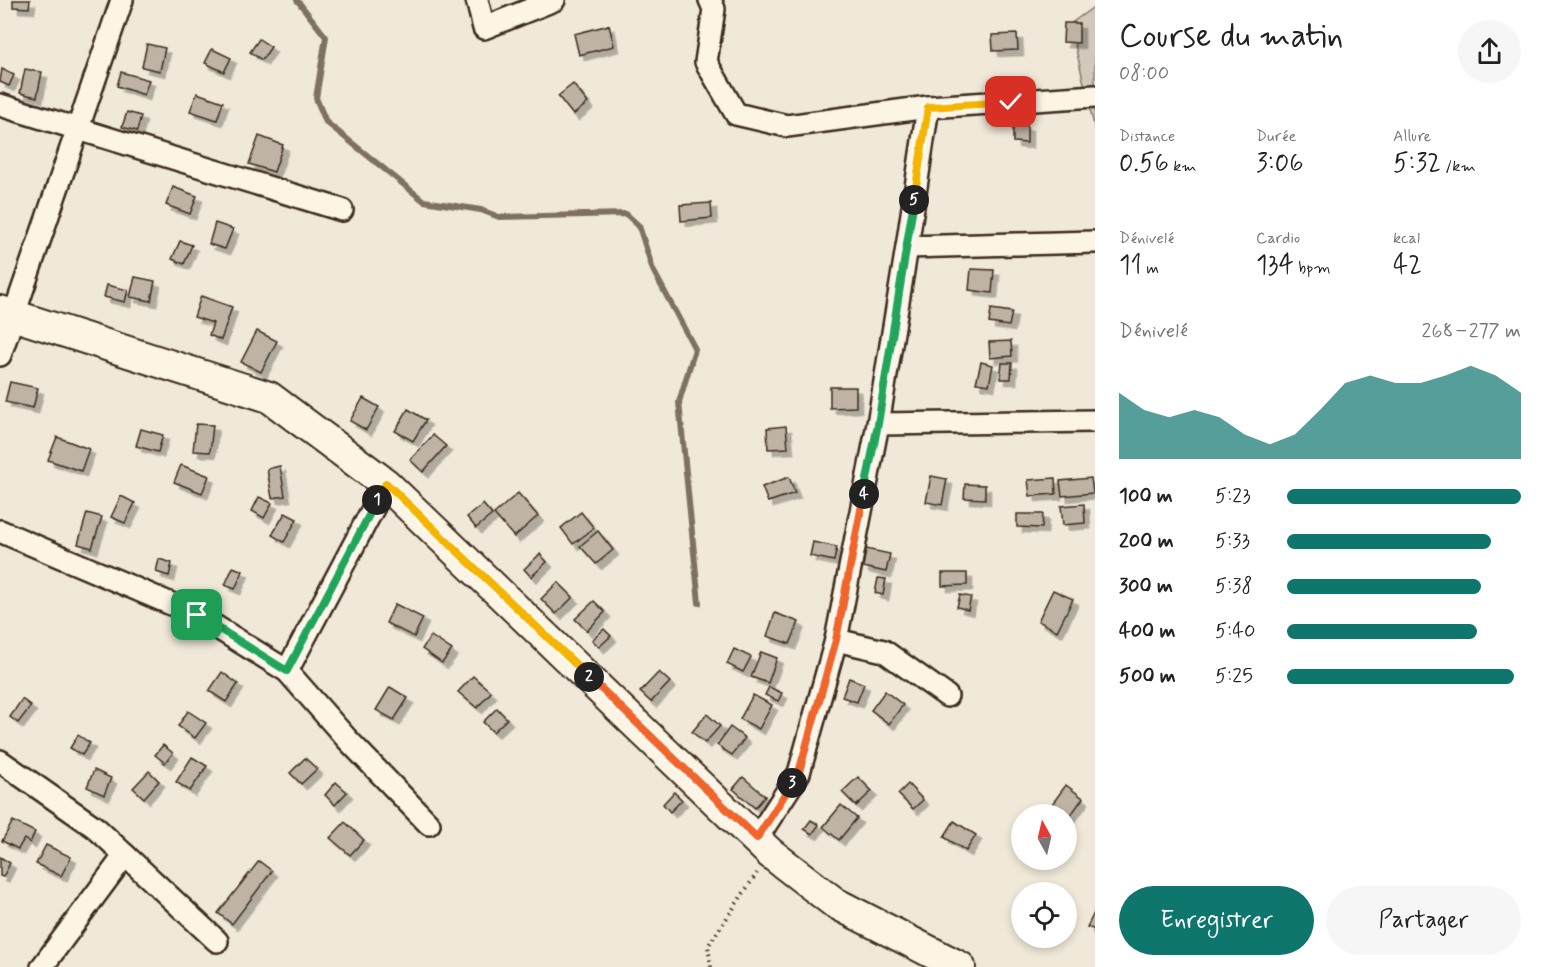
<!DOCTYPE html>
<html lang="fr">
<head>
<meta charset="utf-8">
<style>
	:root { --surface:#fff; --page:#f6f6f6; --text:#222; --muted:#767676; --accent:#0f766e }
	body { margin:0; font-family:Mynerve,sans-serif; background:var(--page); color:var(--text); height:100vh; display:flex; flex-direction:column; font-size:22px; white-space:nowrap }
	* { box-sizing:border-box; margin:0 }
	p { font-size:20px; color:var(--muted) }
	.icon { flex:none; width:33px; height:33px; fill:none; stroke:currentColor; stroke-width:2; stroke-linecap:round; stroke-linejoin:round }
	.map { position:relative; flex:1; overflow:hidden }
	.drawer { display:flex; flex-direction:column; background:var(--surface); width:450px }
	.drawer>* { flex:none }
	.needle { width:39px; rotate:352deg }
	.fabs { position:absolute; left:1011px; top:804px; display:grid; gap:12px }
	.fabs a { display:grid; place-items:center; width:66px; height:66px; border-radius:50%; background:var(--surface); box-shadow:0 3px 9px #0003; font-size:30px }
	.pin { position:absolute; display:grid; place-items:center; width:51px; height:51px; color:#fff; margin:-26px; border-radius:12px; box-shadow:0 3px 9px #0006 }
	.km { position:absolute; width:30px; height:30px; margin:-15px; border-radius:50%; background:#222; color:#fff; font-size:16px; line-height:30px; text-align:center }
	.round { display:grid; place-items:center; flex:none; width:63px; height:63px; border-radius:32px; background:var(--page) }
	.summary { display:flex; align-items:center; justify-content:space-between; height:102px; padding:0 24px }
	h1 { font-size:33px; font-weight:600; line-height:45px }
	.figures { display:grid; grid-template-columns:repeat(3,1fr); gap:9px; height:102px; padding:6px 24px }
	.figures div { display:grid; align-content:center }
	.figures b { font-size:26px; font-weight:600 }
	.figures small { font-size:16px; font-weight:400 }
	.figures p { font-size:16px }
	.chart { height:168px; padding:12px 24px }
	.chart p { display:flex; justify-content:space-between }
	.chart svg { width:100%; height:108px; margin-top:6px; fill:var(--accent); opacity:.7 }
	.cta { display:flex; gap:12px; margin-top:auto; padding:12px 24px }
	.cta a { flex:1; height:69px; border-radius:36px; background:var(--accent); color:#fff; font-size:24px; font-weight:600; line-height:69px; text-align:center }
	.cta a+a { background:var(--page); color:var(--text) }
	ul { padding:0 24px; list-style:none; font-size:20px }
	li { display:grid; grid-template-columns:96px 72px 1fr; align-items:center; height:45px }
	li i { height:15px; border-radius:8px; background:var(--accent) }
	main { display:flex; flex:1; min-height:0 }
	.map>svg:first-child { display:block }
	.green { fill:#d2c9ba; stroke:#867a6c; stroke-width:1.5 }
	.lines { fill:none; stroke-linecap:round; stroke-linejoin:round }
	.stream { stroke:#7e7163; stroke-width:6 }
	.building { fill:#beb3a4; stroke:#3b2a1e; stroke-width:1.5; filter:url(#shadow) }
	.street-casing { stroke:#3b2a1e; stroke-width:26 }
	.secondary-casing { stroke:#3b2a1e; stroke-width:34 }
	.path { stroke:#3b2a1e; stroke-width:4; stroke-dasharray:1.5 4.5; stroke-linecap:butt }
	.street { stroke:#fcf5e5; stroke-width:21 }
	.secondary { stroke:#fcf5e5; stroke-width:30 }
	.split-1-casing { stroke:#fff; stroke-width:12 }
	.split-2-casing { stroke:#fff; stroke-width:12 }
	.split-3-casing { stroke:#fff; stroke-width:12 }
	.split-4-casing { stroke:#fff; stroke-width:12 }
	.split-5-casing { stroke:#fff; stroke-width:12 }
	.split-6-casing { stroke:#fff; stroke-width:12 }
	.split-1 { stroke:#22a559; stroke-width:8 }
	.split-2 { stroke:#f5b400; stroke-width:8 }
	.split-3 { stroke:#f0652b; stroke-width:8 }
	.split-4 { stroke:#f0652b; stroke-width:8 }
	.split-5 { stroke:#22a559; stroke-width:8 }
	.split-6 { stroke:#f5b400; stroke-width:8 }
</style>
</head>
<body>
<main>
<div class="map">
<svg width="1095" height="967" viewBox="0 0 1095 967">
	<defs>
		<filter id="shadow"><feDropShadow dx="5.5" dy="5.5" stdDeviation="0" flood-color="#0004"/></filter>
	</defs>
	<rect width="100%" height="100%" fill="#f0e9d9"/>
	<filter id="ink" filterUnits="userSpaceOnUse"><feTurbulence type="fractalNoise" baseFrequency=".0167" numOctaves="2"/><feDisplacementMap in="SourceGraphic" scale="12" xChannelSelector="R" yChannelSelector="G"/><feConvolveMatrix kernelMatrix="1 2 1 2 8 2 1 2 1" color-interpolation-filters="sRGB"/></filter>
	<g filter="url(#ink)">
		<!-- green -->
		<polygon class="green" points="1095,6 1095,130 1070,24"/>
		<g class="lines">
			<!-- stream -->
			<polyline class="stream" points="297,0 326,37 316,98 326,122 424,201 481,210 499,217 626,214 639,226 653,270 695,349 679,402 699,603"/>
		</g>
		<!-- building -->
		<g class="building">
			<polygon points="13,0 30,0 29,8 13,7"/>
			<polygon points="1064,23 1079,23 1079,43 1063,42"/>
			<polygon points="609,25 614,46 579,55 574,34"/>
			<polygon points="1017,34 1018,50 993,51 992,35"/>
			<polygon points="259,39 271,47 262,60 250,52"/>
			<polygon points="147,44 165,48 160,71 142,67"/>
			<polygon points="212,49 231,58 224,72 205,63"/>
			<polygon points="2,69 14,75 9,86 0,82"/>
			<polygon points="25,69 42,72 37,97 20,93"/>
			<polygon points="121,72 149,80 144,95 117,86"/>
			<polygon points="573,84 588,103 573,115 558,96"/>
			<polygon points="197,93 223,102 217,120 190,111"/>
			<polygon points="127,112 141,116 137,131 122,127"/>
			<polygon points="1013,125 1027,125 1027,143 1013,142"/>
			<polygon points="259,136 283,145 274,172 249,164"/>
			<polygon points="173,187 197,196 190,214 166,205"/>
			<polygon points="711,203 712,218 681,221 680,205"/>
			<polygon points="215,223 233,229 225,249 209,244"/>
			<polygon points="180,241 192,245 184,264 172,259"/>
			<polygon points="971,269 994,270 992,293 969,290"/>
			<polygon points="135,277 155,281 151,301 130,297"/>
			<polygon points="107,285 128,290 125,302 104,297"/>
			<polygon points="201,296 232,307 221,340 209,335 213,323 194,317"/>
			<polygon points="991,309 1012,312 1009,326 989,323"/>
			<polygon points="257,331 277,341 261,372 241,362"/>
			<polygon points="1011,341 1012,356 990,358 989,342"/>
			<polygon points="981,362 993,365 989,385 976,383"/>
			<polygon points="1002,363 1012,363 1011,379 1000,379"/>
			<polygon points="10,382 38,388 33,408 5,402"/>
			<polygon points="830,387 856,387 856,407 830,408"/>
			<polygon points="363,398 379,407 366,430 350,421"/>
			<polygon points="408,409 426,420 413,441 395,431"/>
			<polygon points="196,424 213,425 210,452 193,451"/>
			<polygon points="786,426 788,448 768,449 767,428"/>
			<polygon points="141,429 163,435 158,452 136,446"/>
			<polygon points="433,435 446,446 423,472 410,460"/>
			<polygon points="57,437 89,449 81,471 48,460"/>
			<polygon points="181,465 209,476 202,493 174,482"/>
			<polygon points="280,466 285,496 272,498 267,469"/>
			<polygon points="931,476 947,479 942,505 926,502"/>
			<polygon points="789,477 795,493 768,502 762,487"/>
			<polygon points="1055,478 1056,494 1030,496 1028,480"/>
			<polygon points="1091,478 1093,493 1062,496 1060,481"/>
			<polygon points="965,484 985,485 985,499 964,498"/>
			<polygon points="518,493 538,516 514,537 494,514"/>
			<polygon points="121,496 135,503 125,523 111,517"/>
			<polygon points="259,497 272,503 264,518 252,511"/>
			<polygon points="483,504 492,515 476,528 467,517"/>
			<polygon points="1084,504 1085,523 1063,525 1061,506"/>
			<polygon points="581,512 594,528 573,544 561,528"/>
			<polygon points="87,513 102,517 92,548 78,544"/>
			<polygon points="285,513 297,519 284,542 272,535"/>
			<polygon points="1017,514 1043,514 1042,528 1017,527"/>
			<polygon points="598,531 613,550 596,564 580,546"/>
			<polygon points="813,542 837,547 834,561 810,556"/>
			<polygon points="866,549 890,554 886,572 863,567"/>
			<polygon points="540,554 547,562 531,577 524,569"/>
			<polygon points="159,559 172,563 169,576 156,572"/>
			<polygon points="233,567 243,571 235,589 225,585"/>
			<polygon points="942,573 967,573 967,585 942,586"/>
			<polygon points="878,578 886,579 883,595 875,593"/>
			<polygon points="558,582 573,597 556,614 541,599"/>
			<polygon points="1053,590 1073,599 1057,631 1038,621"/>
			<polygon points="960,595 971,597 968,610 957,607"/>
			<polygon points="594,601 605,612 587,631 575,619"/>
			<polygon points="395,604 423,618 414,637 386,623"/>
			<polygon points="775,613 799,622 790,644 767,636"/>
			<polygon points="604,629 611,636 599,647 592,640"/>
			<polygon points="431,636 452,650 442,663 422,649"/>
			<polygon points="734,649 751,657 743,672 727,664"/>
			<polygon points="761,652 777,658 768,683 751,677"/>
			<polygon points="222,672 238,684 226,702 209,691"/>
			<polygon points="659,672 670,682 651,702 640,692"/>
			<polygon points="473,676 491,692 477,708 458,692"/>
			<polygon points="849,678 864,684 857,702 842,697"/>
			<polygon points="390,687 408,698 394,720 376,710"/>
			<polygon points="769,687 782,693 778,701 765,695"/>
			<polygon points="885,691 903,705 889,724 871,710"/>
			<polygon points="753,695 772,705 759,729 740,719"/>
			<polygon points="22,699 31,706 18,723 10,717"/>
			<polygon points="497,708 507,719 493,732 483,722"/>
			<polygon points="188,711 206,723 195,738 178,726"/>
			<polygon points="707,714 720,726 705,743 692,732"/>
			<polygon points="730,727 745,738 732,755 717,745"/>
			<polygon points="78,735 90,743 82,755 70,748"/>
			<polygon points="163,745 173,753 165,763 155,755"/>
			<polygon points="192,757 207,766 190,791 176,782"/>
			<polygon points="305,758 317,769 301,784 290,773"/>
			<polygon points="94,770 111,778 104,795 87,787"/>
			<polygon points="149,771 159,781 144,798 133,788"/>
			<polygon points="743,777 765,796 755,808 733,789"/>
			<polygon points="858,777 872,791 856,806 842,792"/>
			<polygon points="336,782 347,792 335,805 325,795"/>
			<polygon points="908,784 923,800 913,809 898,794"/>
			<polygon points="1066,785 1083,798 1066,822 1066,814 1052,814 1047,811"/>
			<polygon points="674,792 682,800 670,812 663,804"/>
			<polygon points="841,805 857,818 839,840 823,827"/>
			<polygon points="811,820 819,825 812,834 804,829"/>
			<polygon points="13,821 35,832 30,843 24,839 18,849 2,841"/>
			<polygon points="954,821 976,835 966,851 944,837"/>
			<polygon points="345,822 364,840 350,855 330,838"/>
			<polygon points="46,845 71,857 61,876 36,864"/>
			<polygon points="0,857 10,863 3,877 0,876"/>
			<polygon points="259,861 272,871 232,924 218,913"/>
			<polygon points="1095,911 1095,930 1087,927"/>
		</g>
		<g class="lines">
			<!-- street casing -->
			<g class="street-casing">
				<g id="street">
					<polyline points="477,0 484,28 554,0"/>
					<polyline points="710,0 714,9 706,62 736,114 787,126 928,107 1095,96"/>
					<polyline points="0,105 342,210"/>
					<polyline points="907,247 1095,242"/>
					<polyline points="0,355 122,0"/>
					<polyline points="878,424 1095,421"/>
					<polyline points="0,531 197,615 287,671 347,739 429,824"/>
					<polyline points="836,640 884,651 947,696"/>
					<polyline points="287,671 386,484"/>
					<polyline points="0,761 96,828 217,941"/>
					<polyline points="757,838 799,773 836,640 878,424 907,247 928,107"/>
					<polyline points="42,967 125,855"/>
				</g>
			</g>
			<!-- secondary casing -->
			<g class="secondary-casing">
				<polyline id="secondary" points="0,311 269,397 386,484 770,853 835,903 960,967"/>
			</g>
			<!-- path -->
			<polyline class="path" points="711,967 708,946 757,873"/>
			<!-- street -->
			<use href="#street" class="street"/>
			<!-- secondary -->
			<use href="#secondary" class="secondary"/>
		</g>
	</g>
	<g class="lines" filter="url(#ink)">
		<!-- split-1 casing -->
		<g class="split-1-casing">
			<polyline id="split-1" points="197,615 287,671 377,500"/>
		</g>
		<!-- split-2 casing -->
		<g class="split-2-casing">
			<polyline id="split-2" points="377,500 386,483 589,677"/>
		</g>
		<!-- split-3 casing -->
		<g class="split-3-casing">
			<polyline id="split-3" points="589,677 757,838 792,783"/>
		</g>
		<!-- split-4 casing -->
		<g class="split-4-casing">
			<polyline id="split-4" points="792,783 799,772 836,640 864,494"/>
		</g>
		<!-- split-5 casing -->
		<g class="split-5-casing">
			<polyline id="split-5" points="864,494 878,424 914,200"/>
		</g>
		<!-- split-6 casing -->
		<g class="split-6-casing">
			<polyline id="split-6" points="914,200 928,107 1011,102"/>
		</g>
		<!-- split-1 -->
		<use href="#split-1" class="split-1"/>
		<!-- split-2 -->
		<use href="#split-2" class="split-2"/>
		<!-- split-3 -->
		<use href="#split-3" class="split-3"/>
		<!-- split-4 -->
		<use href="#split-4" class="split-4"/>
		<!-- split-5 -->
		<use href="#split-5" class="split-5"/>
		<!-- split-6 -->
		<use href="#split-6" class="split-6"/>
	</g>
</svg>
<div class="fabs">
<a><svg class="needle" viewBox="-14 -14 28 28"><path d="M0-13l5 13h-10z" fill="#e53935"/><path d="M0 13l5-13h-10z" fill="#767676"/></svg></a>
<a><svg class="icon" aria-label="locate" viewBox="0 0 24 24"><circle cx="12" cy="12" r="6"/><path d="M12 2v4M12 18v4M2 12h4M18 12h4"/></svg></a>
</div>
<div class="pin" style="left:197px;top:615px;background:#1e9e55"><svg class="icon" aria-label="arrive" viewBox="0 0 24 24"><path d="M6 21V4h12l-3 4 3 4H6"/></svg></div>
<div class="pin" style="left:1011px;top:102px;background:#d93025"><svg class="icon" aria-label="check" viewBox="0 0 24 24"><path d="M5 12l5 5 9-10"/></svg></div>
<b class="km" style="left:377px;top:500px">1</b>
<b class="km" style="left:589px;top:677px">2</b>
<b class="km" style="left:792px;top:783px">3</b>
<b class="km" style="left:864px;top:494px">4</b>
<b class="km" style="left:914px;top:200px">5</b>
</div>
<section class="drawer">
<div class="summary"><div><h1>Course du matin</h1><p>08:00</p></div><a class="round"><svg class="icon" aria-label="share" viewBox="0 0 24 24"><path d="M12 15V3M7 8l5-5 5 5M5 13v7h14v-7"/></svg></a></div>
<div class="figures">
<div><p>Distance</p><b>0.56<small> km</small></b></div>
<div><p>Durée</p><b>3:06</b></div>
<div><p>Allure</p><b>5:32<small> /km</small></b></div>
</div>
<div class="figures">
<div><p>Dénivelé</p><b>11<small> m</small></b></div>
<div><p>Cardio</p><b>134<small> bpm</small></b></div>
<div><p>kcal</p><b>42</b></div>
</div>
<div class="chart"><p><span>Dénivelé</span>268–277 m</p>
<svg viewBox="0 0 160 44" preserveAspectRatio="none"><path d="M0 44V17L10 24L20 27L30 24L40 27L50 34L60 38L70 34L80 24L90 13L100 10L110 13L120 13L130 10L140 6L150 10L160 17V44z"/></svg>
</div>
<ul>
<li><b>100 m</b>5:23<i style="width:100%"></i></li>
<li><b>200 m</b>5:33<i style="width:87%"></i></li>
<li><b>300 m</b>5:38<i style="width:83%"></i></li>
<li><b>400 m</b>5:40<i style="width:81%"></i></li>
<li><b>500 m</b>5:25<i style="width:97%"></i></li>
</ul>
<div class="cta"><a>Enregistrer</a><a>Partager</a></div>
</section>
</main>
</body>
</html>
